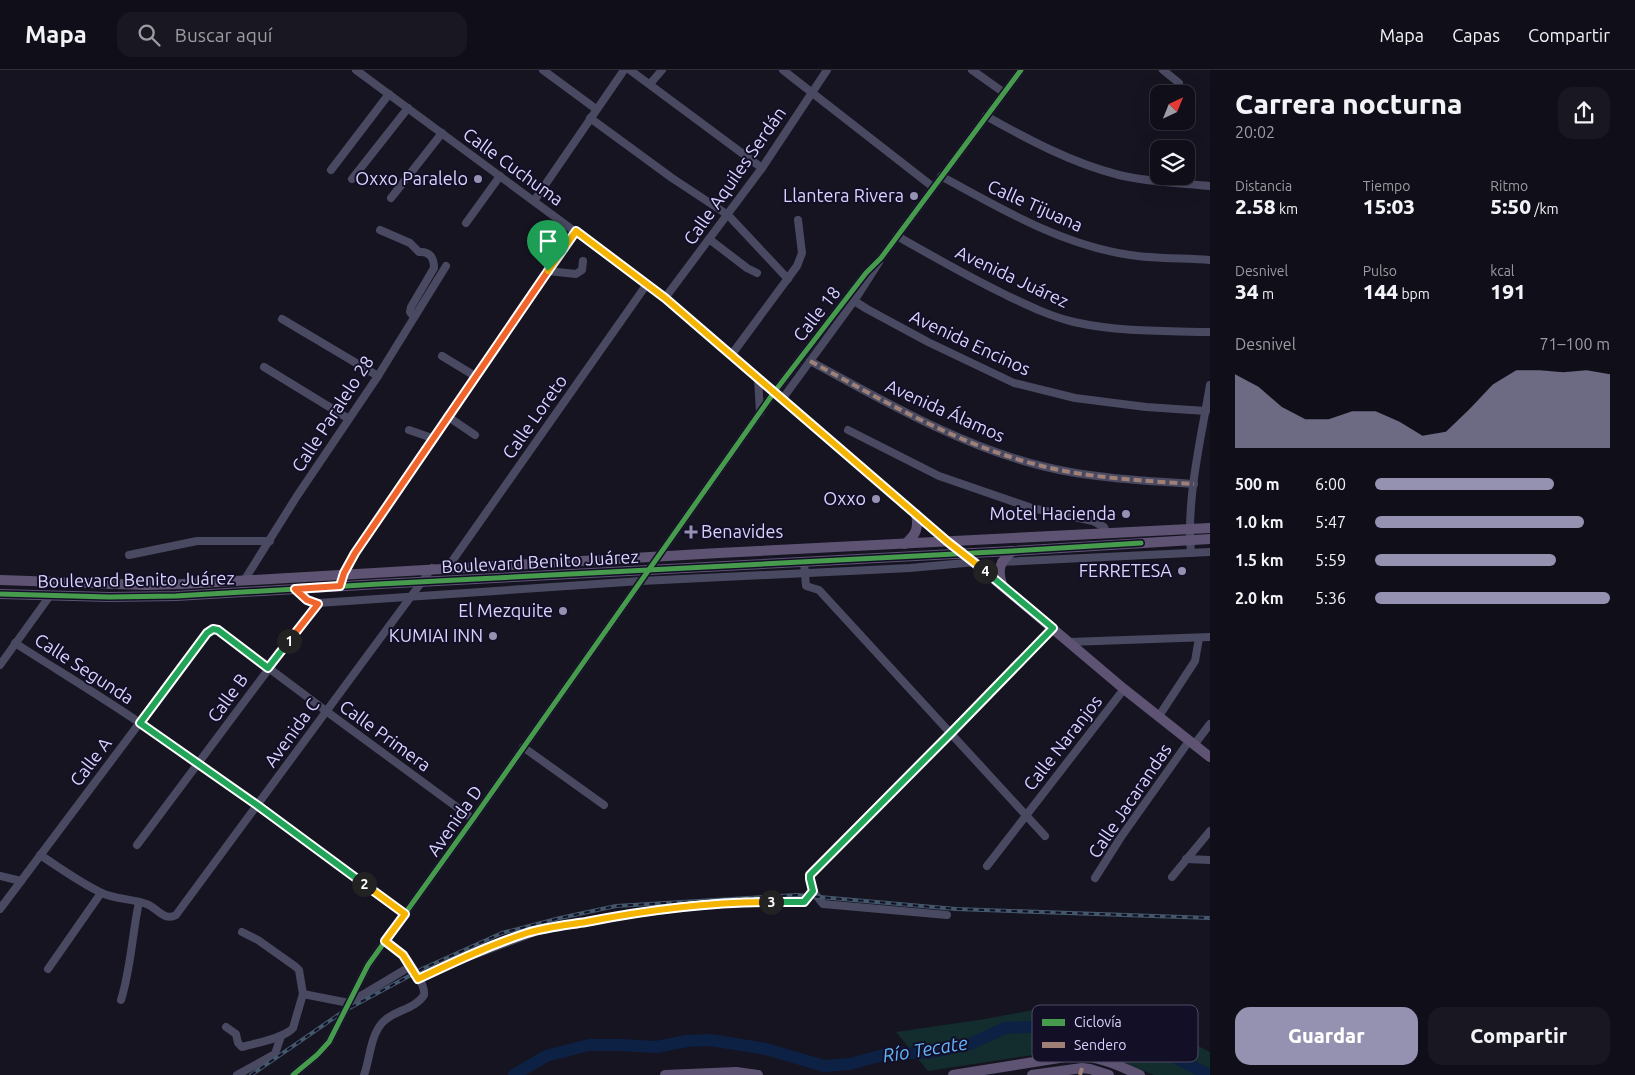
<!DOCTYPE html>
<html lang="es">
<head>
<meta charset="utf-8">
<style>
	:root { --surface:#100f19; --page:#191822; --text:#f1f3f6; --muted:#9c9ca2; --line:#302f38; --accent:#9591b1 }
	body { margin:0; font-family:Ubuntu,sans-serif; background:var(--page); color:var(--text); height:100vh; display:flex; flex-direction:column; font-size:19px; white-space:nowrap }
	* { box-sizing:border-box; margin:0 }
	p { font-size:16px; color:var(--muted) }
	.icon { flex:none; width:28px; height:28px; fill:none; stroke:currentColor; stroke-width:2; stroke-linecap:round; stroke-linejoin:round }
	.map { position:relative; flex:1; overflow:hidden }
	.sheet { display:flex; flex-direction:column; background:var(--surface); width:425px }
	.sheet>* { flex:none }
	.needle { width:32px; rotate:43deg }
	.fabs { position:absolute; left:1150px; top:15px; display:grid; gap:10px }
	.fabs a { display:grid; place-items:center; width:45px; height:45px; border-radius:10px; background:var(--surface); box-shadow:0 5px 20px #0002,0 0 0 1px var(--line); font-size:25px }
	.pin { position:absolute; display:grid; place-items:center; width:42px; height:42px; color:#fff; margin:-51px -21px; border-radius:50% 50% 50% 0; rotate:-45deg; box-shadow:0 0 5px #0007 }
	.pin .icon { rotate:45deg }
	.km { position:absolute; width:25px; height:25px; margin:-12px; border-radius:50%; background:#222; color:#fff; font-size:14px; line-height:25px; text-align:center }
	.round { display:grid; place-items:center; flex:none; width:52px; height:52px; border-radius:15px; background:var(--page) }
	.overview { display:flex; align-items:center; justify-content:space-between; height:85px; padding:0 25px }
	h1 { font-size:28px; font-weight:800; line-height:38px }
	.metrics { display:grid; grid-template-columns:repeat(3,1fr); gap:8px; height:85px; padding:5px 25px }
	.metrics div { display:grid; align-content:center }
	.metrics b { font-size:21px; font-weight:800 }
	.metrics small { font-size:14px; font-weight:400 }
	.metrics p { font-size:14px }
	.chart { height:140px; padding:10px 25px }
	.chart p { display:flex; justify-content:space-between }
	.chart svg { width:100%; height:90px; margin-top:5px; fill:var(--accent); opacity:.7 }
	.primary-button { display:flex; gap:10px; margin-top:auto; padding:10px 25px }
	.primary-button a { flex:1; height:58px; border-radius:15px; background:var(--accent); color:#fff; font-size:20px; font-weight:800; line-height:58px; text-align:center }
	.primary-button a+a { background:var(--page); color:var(--text) }
	ul { padding:0 25px; list-style:none; font-size:16px }
	li { display:grid; grid-template-columns:80px 60px 1fr; align-items:center; height:38px }
	li i { height:12px; border-radius:6px; background:var(--accent) }
	header { display:flex; align-items:center; gap:30px; box-sizing:border-box; height:70px; padding:0 25px; background:var(--surface); border-bottom:1px solid var(--line) }
	header strong { font-size:24px }
	nav { display:flex; gap:28px; margin-inline-start:auto; font-size:18px }
	.search { width:350px; height:45px; background:var(--page); display:flex; align-items:center; gap:12px; box-sizing:border-box; padding:0 18px; border-radius:15px; color:var(--muted); font-size:19px }
	main { display:flex; flex:1; min-height:0 }
	.map>svg:first-child { display:block }
	.green { fill:#132c2d }
	.lines { fill:none; stroke-linecap:round; stroke-linejoin:round }
	.river { stroke:#0d2144; stroke-width:12 }
	.minor { stroke:#4a4962; stroke-width:8 }
	.major { stroke:#5e5373; stroke-width:10 }
	.rail-casing { stroke:#43596b; stroke-width:4 }
	.rail { stroke:#130f26; stroke-width:2; stroke-dasharray:5.5; stroke-linecap:butt }
	.quiet { stroke:#9e8076; stroke-width:4; stroke-dasharray:8 4; stroke-linecap:butt }
	.cycleway-casing { stroke:#130f26; stroke-width:8 }
	.cycleway { stroke:#469c4c; stroke-width:5 }
	.split-1-casing { stroke:#fff; stroke-width:10 }
	.split-2-casing { stroke:#fff; stroke-width:10 }
	.split-3-casing { stroke:#fff; stroke-width:10 }
	.split-4-casing { stroke:#fff; stroke-width:10 }
	.split-5-casing { stroke:#fff; stroke-width:10 }
	.split-1 { stroke:#f0652b; stroke-width:6 }
	.split-2 { stroke:#22a559; stroke-width:6 }
	.split-3 { stroke:#f5b400; stroke-width:6 }
	.split-4 { stroke:#22a559; stroke-width:6 }
	.split-5 { stroke:#f5b400; stroke-width:6 }
	.poi-dot { fill:#9591b1; stroke:#130f26; stroke-width:2 }
	.labels { text-anchor:middle; stroke-width:4; stroke-linejoin:round; paint-order:stroke }
	.street-label { font-size:18px; fill:#d9d4ff; stroke:#130f26 }
	.poi-label { font-size:18px; fill:#d9d4ff; stroke:#130f26; text-anchor:end }
	.water-label { font-size:19px; font-style:italic; fill:#62b6ff; stroke:#130f26 }
	.key { fill:#130f26; stroke:#4e4a67; stroke-width:1 }
	.key-label { font-size:14px; fill:#d9d4ff }
</style>
</head>
<body>
<header>
<strong>Mapa</strong>
<div class="search"><svg class="icon" aria-label="search" viewBox="0 0 24 24"><circle cx="10" cy="10" r="6"/><path d="M15 15l6 6"/></svg>Buscar aquí</div>
<nav><a>Mapa</a><a>Capas</a><a>Compartir</a></nav>
</header>
<main>
<div class="map">
<svg width="1210" height="1005" viewBox="0 0 1210 1005">
	<rect width="100%" height="100%" fill="#161421"/>
	<!-- green -->
	<polygon class="green" points="1054,936 1107,937 1150,952 1210,982 1210,1005 1154,1005 1088,979 1026,986 928,1001 896,962 985,949"/>
	<g class="lines">
		<!-- river -->
		<polyline class="river" points="514,1005 546,986 589,975 621,975 656,977 687,971 710,970 766,979 824,996 850,994 891,983 928,983 970,974 1005,958 1030,957 1059,952 1078,946 1110,954 1209,1005"/>
		<!-- minor -->
		<g class="minor">
			<polyline points="356,0 665,228 948,472"/>
			<polyline points="543,0 596,39"/>
			<polyline points="630,0 762,98"/>
			<polyline points="783,0 933,117"/>
			<polyline points="972,0 1003,22"/>
			<polyline points="1163,0 1179,13"/>
			<polyline points="650,14 662,0"/>
			<path d="M986 46C1029 70 1072 93 1119 105 1148 112 1180 113 1210 116"/>
			<polyline points="590,48 672,108 728,145 788,209"/>
			<polyline points="331,100 389,24"/>
			<path d="M941 106C1001 139 1062 175 1130 185 1156 189 1184 188 1210 190"/>
			<polyline points="352,109 408,38"/>
			<polyline points="391,128 442,63"/>
			<polyline points="534,131 624,0"/>
			<polyline points="466,153 500,106"/>
			<path d="M380 160 410 173 419 182C429 181 434 187 434 198L411 237 410 242 414 247"/>
			<path d="M897 166C932 186 967 206 1004 224 1027 235 1049 246 1074 252 1118 262 1165 261 1210 262"/>
			<polyline points="709,169 747,198 757,203"/>
			<polyline points="548,201 576,204 582,200 583,191"/>
			<polyline points="848,227 867,239 928,272 1014,313 1075,328 1146,337 1206,341"/>
			<polyline points="665,228 762,98 827,0"/>
			<polyline points="282,249 378,306"/>
			<polyline points="732,284 797,196 802,183 798,150"/>
			<polyline points="442,286 475,306"/>
			<path d="M810 291C884 331 960 376 1042 396 1088 408 1147 411 1194 414"/>
			<polyline points="264,297 349,349"/>
			<polyline points="758,307 760,343"/>
			<polyline points="783,328 854,231 879,192"/>
			<polyline points="447,346 475,365"/>
			<polyline points="409,360 432,368"/>
			<polyline points="848,360 939,406 1032,438 1093,451 1104,457 1107,464"/>
			<path d="M1191 483C1186 429 1201 369 1210 315"/>
			<polyline points="129,485 197,471 270,471"/>
			<polyline points="804,492 806,516 819,520 1045,766"/>
			<polyline points="1001,492 1210,482"/>
			<polyline points="448,497 647,214"/>
			<polyline points="245,509 297,426 378,306 446,196"/>
			<polyline points="340,516 344,503 355,483 576,161"/>
			<polyline points="295,519 307,530 318,533 641,511 910,498 976,492"/>
			<polyline points="1069,572 1210,567"/>
			<path d="M15 573C57 600 99 625 140 653 230 714 317 780 405 845"/>
			<polyline points="0,595 49,527"/>
			<polyline points="1159,646 1195,591 1199,568"/>
			<polyline points="1194,675 1210,654"/>
			<polyline points="523,677 604,735"/>
			<polyline points="137,775 318,533"/>
			<path d="M40 785C59 797 79 812 100 822 114 830 133 828 149 835 158 840 165 851 176 845L432 498"/>
			<polyline points="1186,789 1210,790"/>
			<polyline points="987,796 1124,619"/>
			<polyline points="0,806 21,811"/>
			<polyline points="1172,807 1210,761"/>
			<polyline points="1095,808 1121,767 1189,671"/>
			<polyline points="813,821 823,834 947,845"/>
			<polyline points="0,839 207,563 213,559 218,560 326,641 473,749"/>
			<polyline points="48,899 101,823"/>
			<polyline points="419,909 455,892 538,861 611,847 679,838 738,832 804,832 813,821 810,809 810,805 1053,558"/>
			<polyline points="303,924 349,933 411,896"/>
			<path d="M121 930C131 898 132 865 139 832"/>
			<path d="M226 957 236 964 238 973 242 977C256 973 285 968 293 958L303 924 299 900 296 897 258 870 242 862"/>
			<polyline points="237,1005 275,984 281,966"/>
			<polyline points="293,1005 317,985 329,972 368,895 473,749 775,321 866,203 881,188 1021,0"/>
			<path d="M364 1005C370 989 370 967 382 953 393 940 415 940 424 925 426 914 407 888 399 881 395 877 390 874 385 871"/>
		</g>
		<!-- major -->
		<g class="major">
			<path d="M905 474C916 465 919 458 916 444"/>
			<polyline points="962,482 1124,619 1210,687"/>
			<polyline points="0,510 146,515 183,514 719,483 1210,458"/>
			<path d="M1002 514C997 499 1000 492 1012 481"/>
			<polyline points="0,524 109,527 176,526 379,514 1012,481 1210,469"/>
			<polyline points="665,1005 736,1002 758,1005"/>
			<path d="M953 1005 1078 985C1100 987 1120 996 1140 1005"/>
			<polyline points="1032,1005 1082,998 1090,999 1109,1005"/>
		</g>
		<!-- rail casing -->
		<g class="rail-casing">
			<polyline id="rail" points="251,1005 344,941 424,898 502,863 560,848 616,836 797,825 956,839 1210,848"/>
		</g>
		<!-- rail -->
		<use href="#rail" class="rail"/>
		<!-- quiet -->
		<g class="quiet">
			<path d="M810 291C884 331 960 376 1042 396 1088 408 1147 411 1194 414"/>
			<polyline points="1080,1005 1082,998"/>
		</g>
		<!-- cycleway casing -->
		<g class="cycleway-casing">
			<g id="cycleway">
				<polyline points="0,524 109,527 176,526 379,514 1012,481 1141,473"/>
				<polyline points="293,1005 317,985 329,972 368,895 473,749 775,321 866,203 881,188 1021,0"/>
			</g>
		</g>
		<!-- cycleway -->
		<use href="#cycleway" class="cycleway"/>
	</g>
	<g class="lines">
		<!-- split-1 casing -->
		<g class="split-1-casing">
			<polyline id="split-1" points="289,571 318,534 307,530 295,519 340,516 344,503 355,483 548,201"/>
		</g>
		<!-- split-2 casing -->
		<g class="split-2-casing">
			<polyline id="split-2" points="289,571 268,598 218,560 213,559 207,563 140,653 257,735 364,814"/>
		</g>
		<!-- split-3 casing -->
		<g class="split-3-casing">
			<path id="split-3" d="M364 814 405 844 385 871 403 885 418 909C454 892 490 875 527 863 546 857 567 855 586 852 647 840 709 832 771 832"/>
		</g>
		<!-- split-4 casing -->
		<g class="split-4-casing">
			<polyline id="split-4" points="771,832 804,832 813,821 810,809 810,805 950,664 1053,558 985,501"/>
		</g>
		<!-- split-5 casing -->
		<g class="split-5-casing">
			<polyline id="split-5" points="548,201 576,161 665,228 948,472 985,501"/>
		</g>
		<!-- split-1 -->
		<use href="#split-1" class="split-1"/>
		<!-- split-2 -->
		<use href="#split-2" class="split-2"/>
		<!-- split-3 -->
		<use href="#split-3" class="split-3"/>
		<!-- split-4 -->
		<use href="#split-4" class="split-4"/>
		<!-- split-5 -->
		<use href="#split-5" class="split-5"/>
	</g>
	<!-- markers -->
	<g class="poi-dot">
		<circle cx="478" cy="109" r="5"/>
		<circle cx="914" cy="126" r="5"/>
		<circle cx="876" cy="429" r="5"/>
		<circle cx="1126" cy="444" r="5"/>
		<path d="M688.5 454.5h5v5h5v5h-5v5h-5v-5h-5v-5h5z"/>
		<circle cx="1182" cy="501" r="5"/>
		<circle cx="563" cy="541" r="5"/>
		<circle cx="493" cy="566" r="5"/>
	</g>
	<g class="labels">
		<!-- street labels -->
		<g class="street-label">
			<text transform="translate(513 97) rotate(36)" y="6">Calle Cuchuma</text>
			<text transform="translate(735 106) rotate(-55)" y="6">Calle Aquiles Serdán</text>
			<text transform="translate(1035 136) rotate(24)" y="6">Calle Tijuana</text>
			<text transform="translate(1012 207) rotate(25)" y="6">Avenida Juárez</text>
			<text transform="translate(817 244) rotate(-52)" y="6">Calle 18</text>
			<text transform="translate(970 273) rotate(25)" y="6">Avenida Encinos</text>
			<text transform="translate(945 341) rotate(24)" y="6">Avenida Álamos</text>
			<text transform="translate(333 344) rotate(-57)" y="6">Calle Paralelo 28</text>
			<text transform="translate(535 347) rotate(-55)" y="6">Calle Loreto</text>
			<text transform="translate(540 492) rotate(-3)" y="6">Boulevard Benito Juárez</text>
			<text transform="translate(136 510) rotate(-1)" y="6">Boulevard Benito Juárez</text>
			<text transform="translate(84 599) rotate(33)" y="6">Calle Segunda</text>
			<text transform="translate(228 628) rotate(-54)" y="6">Calle B</text>
			<text transform="translate(292 663) rotate(-54)" y="6">Avenida C</text>
			<text transform="translate(385 666) rotate(36)" y="6">Calle Primera</text>
			<text transform="translate(1063 673) rotate(-52)" y="6">Calle Naranjos</text>
			<text transform="translate(91 692) rotate(-53)" y="6">Calle A</text>
			<text transform="translate(1130 731) rotate(-56)" y="6">Calle Jacarandas</text>
			<text transform="translate(455 751) rotate(-55)" y="6">Avenida D</text>
		</g>
		<!-- poi labels -->
		<g class="poi-label">
			<text x="468" y="115">Oxxo Paralelo</text>
			<text x="904" y="132">Llantera Rivera</text>
			<text x="866" y="435">Oxxo</text>
			<text x="1116" y="450">Motel Hacienda</text>
			<text x="701" y="468" text-anchor="start">Benavides</text>
			<text x="1172" y="507">FERRETESA</text>
			<text x="553" y="547">El Mezquite</text>
			<text x="483" y="572">KUMIAI INN</text>
		</g>
		<!-- water labels -->
		<g class="water-label">
			<text transform="translate(925 979) rotate(-9)" y="7">Río Tecate</text>
		</g>
	</g>
	<!-- legend -->
	<rect x="1032" y="935" width="166" height="57" rx="8" class="key"/>
	<rect x="1042" y="949" width="23" height="7" fill="#469c4c"/>
	<rect x="1042" y="972" width="23" height="6" fill="#9e8076"/>
	<g class="key-label">
		<text x="1074" y="957">Ciclovía</text>
		<text x="1074" y="980">Sendero</text>
	</g>
</svg>
<div class="fabs">
<a><svg class="needle" viewBox="-14 -14 28 28"><path d="M0-13l5 13h-10z" fill="#e53935"/><path d="M0 13l5-13h-10z" fill="#9c9ca2"/></svg></a>
<a><svg class="icon" aria-label="layers" viewBox="0 0 24 24"><path d="M12 4l9 5-9 5-9-5zM3 14l9 5 9-5"/></svg></a>
</div>
<div class="pin" style="left:548px;top:201px;background:#1e9e55"><svg class="icon" aria-label="arrive" viewBox="0 0 24 24"><path d="M6 21V4h12l-3 4 3 4H6"/></svg></div>
<b class="km" style="left:289px;top:571px">1</b>
<b class="km" style="left:364px;top:814px">2</b>
<b class="km" style="left:771px;top:832px">3</b>
<b class="km" style="left:985px;top:501px">4</b>
</div>
<section class="sheet">
<div class="overview"><div><h1>Carrera nocturna</h1><p>20:02</p></div><a class="round"><svg class="icon" aria-label="share" viewBox="0 0 24 24"><path d="M12 15V3M7 8l5-5 5 5M5 13v7h14v-7"/></svg></a></div>
<div class="metrics">
<div><p>Distancia</p><b>2.58<small> km</small></b></div>
<div><p>Tiempo</p><b>15:03</b></div>
<div><p>Ritmo</p><b>5:50<small> /km</small></b></div>
</div>
<div class="metrics">
<div><p>Desnivel</p><b>34<small> m</small></b></div>
<div><p>Pulso</p><b>144<small> bpm</small></b></div>
<div><p>kcal</p><b>191</b></div>
</div>
<div class="chart"><p><span>Desnivel</span>71–100 m</p>
<svg viewBox="0 0 160 44" preserveAspectRatio="none"><path d="M0 44V8L10 14L20 24L30 30L40 30L50 26L60 26L70 31L80 38L90 36L100 25L110 13L120 6L130 6L140 7L150 6L160 8V44z"/></svg>
</div>
<ul>
<li><b>500 m</b>6:00<i style="width:76%"></i></li>
<li><b>1.0 km</b>5:47<i style="width:89%"></i></li>
<li><b>1.5 km</b>5:59<i style="width:77%"></i></li>
<li><b>2.0 km</b>5:36<i style="width:100%"></i></li>
</ul>
<div class="primary-button"><a>Guardar</a><a>Compartir</a></div>
</section>
</main>
</body>
</html>
